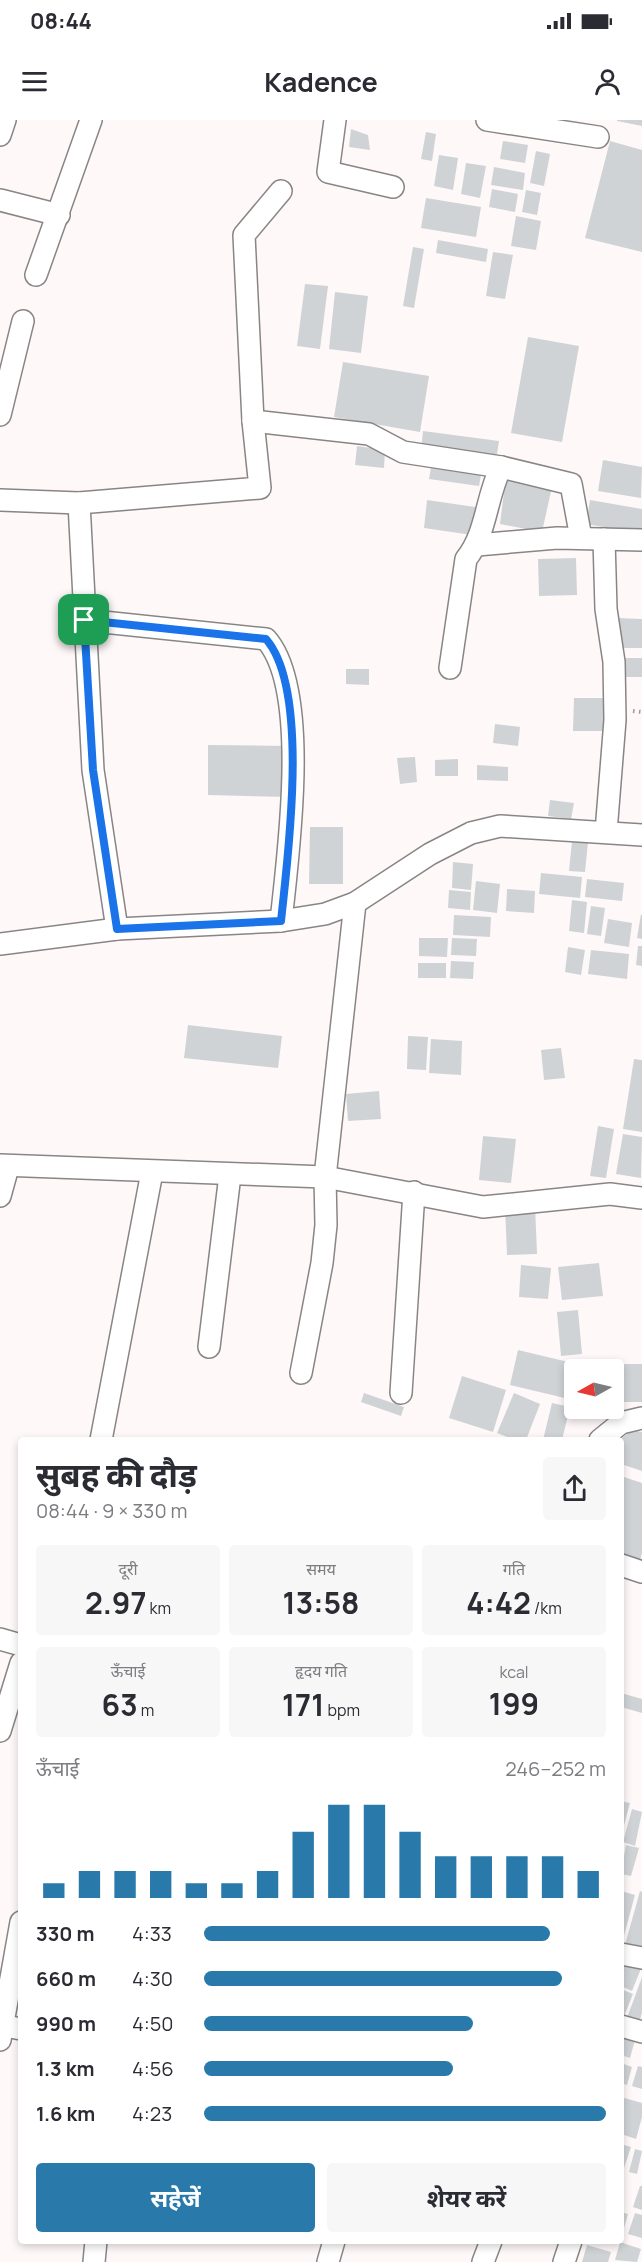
<!DOCTYPE html>
<html lang="hi">
<head>
<meta charset="utf-8">
<style>
	:root { --surface:#fff; --page:#f7f7f7; --text:#2b2b33; --muted:#7c7c81; --accent:#297aab }
	body { margin:0; font-family:Manrope,"Noto Sans Devanagari",sans-serif; background:var(--page); color:var(--text); height:100vh; display:flex; flex-direction:column; font-size:22px; white-space:nowrap }
	* { box-sizing:border-box; margin:0 }
	p { font-size:20px; color:var(--muted) }
	.icon { flex:none; width:33px; height:33px; fill:none; stroke:currentColor; stroke-width:2; stroke-linecap:round; stroke-linejoin:round }
	.map { position:relative; flex:1; overflow:hidden }
	.details { position:absolute; left:18px; top:1317px; width:606px; height:807px; display:flex; flex-direction:column; background:var(--surface); border-radius:6px; box-shadow:0 3px 9px #0003 }
	.details>* { flex:none }
	.needle { width:39px; rotate:262deg }
	.controls { position:absolute; left:564px; top:1239px; display:grid; gap:12px }
	.controls a { display:grid; place-items:center; width:60px; height:60px; border-radius:6px; background:var(--surface); box-shadow:0 3px 9px #0003; font-size:30px }
	.pin { position:absolute; display:grid; place-items:center; width:51px; height:51px; color:#fff; margin:-26px; border-radius:12px; box-shadow:0 3px 9px #0006 }
	.round { display:grid; place-items:center; flex:none; width:63px; height:63px; border-radius:6px; background:var(--page) }
	.head { display:flex; align-items:center; justify-content:space-between; height:102px; padding:0 18px }
	h1 { font-size:33px; font-weight:700; line-height:45px }
	.stats { display:grid; grid-template-columns:repeat(3,1fr); gap:9px; height:102px; padding:6px 18px }
	.stats div { display:grid; align-content:center; border-radius:6px; background:var(--page); text-align:center }
	.stats b { font-size:30px; font-weight:700 }
	.stats small { font-size:16px; font-weight:400 }
	.stats p { font-size:16px }
	.chart { height:168px; padding:12px 18px }
	.chart p { display:flex; justify-content:space-between }
	.chart svg { width:100%; height:108px; margin-top:6px; stroke:var(--accent); stroke-width:6 }
	.action { display:flex; gap:12px; margin-top:auto; padding:12px 18px }
	.action a { flex:1; height:69px; border-radius:6px; background:var(--accent); color:#fff; font-size:24px; font-weight:700; line-height:69px; text-align:center }
	.action a+a { background:var(--page); color:var(--text) }
	ul { padding:0 18px; list-style:none; font-size:20px }
	li { display:grid; grid-template-columns:96px 72px 1fr; align-items:center; height:45px }
	li i { height:15px; border-radius:8px; background:var(--accent) }
	.status { display:flex; justify-content:space-between; align-items:center; height:42px; padding:0 30px; background:var(--surface); direction:ltr }
	.status svg { height:16px; fill:currentColor }
	header { display:flex; justify-content:space-between; align-items:center; height:78px; padding:0 18px; background:var(--surface); font-size:27px; font-weight:700 }
	.map>svg:first-child { display:block }
	.building { fill:#cfd3d6 }
	.lines { fill:none; stroke-linecap:round; stroke-linejoin:round }
	.minor-casing { stroke:#8a8585; stroke-width:24 }
	.path { stroke:#9d9999; stroke-width:4; stroke-dasharray:1.5 4.5; stroke-linecap:butt }
	.minor { stroke:#fff; stroke-width:21 }
	.route-casing { stroke:#fff; stroke-width:12 }
	.route { stroke:#1a73e8; stroke-width:8 }
</style>
</head>
<body>
<div class="status"><b>08:44</b><svg viewBox="0 0 49 12"><path d="M0 12V9h3v3zM5 12V6h3v6zM10 12V3h3v9zM15 12V0h3v12zM26 1h20v11H26zM47 4h2v5h-2z"/></svg></div>
<header><svg class="icon" aria-label="menu" viewBox="0 0 24 24"><path d="M4 6h16M4 12h16M4 18h16"/></svg>Kadence<svg class="icon" aria-label="person" viewBox="0 0 24 24"><circle cx="12" cy="8" r="4"/><path d="M4 21q1-7 8-7t8 7"/></svg></header>
<div class="map">
<svg width="642" height="2142" viewBox="0 0 642 2142">
	<rect width="100%" height="100%" fill="#fef9f8"/>
	<!-- building -->
	<g class="building">
		<polygon points="617,0 642,0 642,6 617,1"/>
		<polygon points="351,9 368,15 370,30 349,27"/>
		<polygon points="426,12 436,14 432,41 421,39"/>
		<polygon points="503,21 528,25 525,43 500,39"/>
		<polygon points="610,21 642,30 642,132 585,118"/>
		<polygon points="536,31 550,34 544,66 530,63"/>
		<polygon points="439,35 458,38 453,70 434,66"/>
		<polygon points="466,43 486,46 480,78 461,74"/>
		<polygon points="494,47 525,53 523,70 491,65"/>
		<polygon points="492,69 518,74 515,92 489,87"/>
		<polygon points="526,70 541,73 537,95 522,92"/>
		<polygon points="426,78 481,87 476,117 421,108"/>
		<polygon points="516,96 541,101 536,130 511,126"/>
		<polygon points="438,120 488,129 486,142 436,133"/>
		<polygon points="413,127 424,129 414,188 403,186"/>
		<polygon points="493,132 513,135 505,179 486,176"/>
		<polygon points="305,164 328,166 320,229 297,226"/>
		<polygon points="335,172 368,176 361,233 329,229"/>
		<polygon points="528,217 579,226 562,322 511,313"/>
		<polygon points="343,242 429,256 420,312 334,297"/>
		<polygon points="423,311 499,321 496,341 421,331"/>
		<polygon points="357,326 385,330 384,348 355,345"/>
		<polygon points="603,340 642,347 641,378 598,371"/>
		<polygon points="431,348 481,355 479,366 429,359"/>
		<polygon points="506,356 552,367 542,412 500,404"/>
		<polygon points="427,380 482,388 479,416 424,408"/>
		<polygon points="590,380 642,389 642,414 586,404"/>
		<polygon points="576,438 577,475 539,476 538,439"/>
		<polygon points="618,498 642,499 642,528 618,528"/>
		<rect x="622" y="538" width="20" height="19"/>
		<polygon points="346,549 369,549 369,565 346,564"/>
		<polygon points="574,578 607,578 606,611 573,611"/>
		<polygon points="495,604 520,607 518,626 493,623"/>
		<polygon points="208,625 290,626 289,677 208,675"/>
		<polygon points="415,637 417,662 400,664 397,638"/>
		<polygon points="458,639 458,656 435,656 435,640"/>
		<polygon points="477,645 508,647 508,661 477,660"/>
		<polygon points="550,680 574,683 571,699 548,696"/>
		<polygon points="310,707 343,707 343,764 309,764"/>
		<polygon points="572,721 588,722 585,752 569,751"/>
		<polygon points="453,742 473,744 471,770 452,768"/>
		<polygon points="541,753 582,757 580,778 539,774"/>
		<polygon points="587,759 624,763 622,781 585,777"/>
		<polygon points="476,761 500,764 497,793 473,790"/>
		<polygon points="507,769 535,771 534,793 506,791"/>
		<polygon points="449,770 471,772 470,790 448,788"/>
		<polygon points="572,780 587,782 584,813 569,811"/>
		<polygon points="591,786 605,788 601,816 587,814"/>
		<polygon points="641,794 642,795 642,819 637,818"/>
		<polygon points="454,795 491,797 490,817 453,815"/>
		<polygon points="608,799 632,803 629,827 604,823"/>
		<polygon points="419,818 448,818 447,837 419,836"/>
		<polygon points="452,818 477,819 476,836 451,835"/>
		<polygon points="638,826 642,826 642,846 636,845"/>
		<polygon points="568,827 585,830 581,855 565,852"/>
		<polygon points="591,830 629,834 627,859 588,854"/>
		<polygon points="451,841 474,842 473,859 450,858"/>
		<rect x="418" y="843" width="28" height="15"/>
		<polygon points="188,905 282,916 278,948 184,938"/>
		<polygon points="408,916 428,917 426,950 407,949"/>
		<polygon points="431,919 462,921 461,955 429,953"/>
		<polygon points="561,928 565,958 544,960 541,930"/>
		<polygon points="634,939 642,940 642,1012 623,1009"/>
		<polygon points="379,971 381,999 348,1001 346,974"/>
		<polygon points="598,1006 614,1009 606,1058 590,1056"/>
		<polygon points="623,1014 642,1017 641,1058 616,1054"/>
		<polygon points="483,1016 516,1019 511,1063 479,1060"/>
		<polygon points="535,1085 537,1134 507,1135 505,1086"/>
		<polygon points="599,1143 603,1176 562,1180 558,1147"/>
		<polygon points="521,1145 551,1148 548,1179 519,1177"/>
		<polygon points="578,1190 582,1234 561,1236 557,1192"/>
		<polygon points="518,1230 581,1245 580,1250 574,1250 573,1280 510,1265"/>
		<polygon points="582,1244 642,1244 642,1282 614,1282 614,1250 582,1250"/>
		<polygon points="462,1256 506,1270 493,1312 449,1298"/>
		<polygon points="364,1273 404,1287 401,1296 361,1282"/>
		<polygon points="514,1273 540,1284 526,1320 515,1320 497,1313"/>
		<polygon points="552,1283 570,1287 562,1320 543,1320"/>
		<polygon points="632,1310 642,1312 642,1351 621,1344 621,1319"/>
		<polygon points="621,1356 642,1363 642,1433 639,1445 621,1439"/>
		<polygon points="621,1573 642,1579 642,1593 621,1587"/>
		<polygon points="621,1681 630,1683 622,1713 621,1713"/>
		<polygon points="632,1689 642,1692 635,1726 623,1722"/>
		<polygon points="626,1725 639,1728 631,1756 621,1754"/>
		<polygon points="621,1771 635,1775 622,1823 621,1823"/>
		<polygon points="640,1771 642,1772 642,1830 625,1825"/>
		<polygon points="621,1841 642,1846 632,1871 621,1866"/>
		<polygon points="642,1857 642,1893 639,1903 627,1898"/>
		<polygon points="621,1869 633,1874 623,1899 621,1898"/>
		<polygon points="621,1908 637,1913 630,1938 621,1935"/>
		<polygon points="621,1943 632,1947 627,1965 621,1963"/>
		<polygon points="638,1946 642,1947 642,1969 632,1966"/>
		<polygon points="621,1977 642,1983 642,1997 636,2019 621,2014"/>
		<polygon points="621,2024 631,2027 623,2051 621,2050"/>
		<polygon points="635,2029 642,2031 637,2054 629,2052"/>
		<polygon points="640,2066 642,2066 642,2090 633,2087"/>
		<polygon points="621,2092 628,2094 622,2115 621,2115"/>
		<polygon points="635,2093 642,2095 642,2118 628,2114"/>
		<polygon points="620,2122 641,2129 637,2142 615,2140"/>
		<polygon points="587,2125 611,2132 608,2142 582,2142"/>
	</g>
	<g class="lines">
		<!-- minor casing -->
		<g class="minor-casing">
			<g id="minor">
				<polyline points="335,0 328,52 393,67"/>
				<polyline points="487,0 598,17"/>
				<polyline points="0,15 5,0"/>
				<polyline points="0,80 59,95"/>
				<polyline points="36,155 91,0"/>
				<polyline points="0,295 23,201"/>
				<polyline points="253,301 369,314 403,332 501,347 571,364 581,418"/>
				<polyline points="0,380 79,383 260,368 253,301 244,115 281,71"/>
				<polyline points="79,383 93,650 117,809"/>
				<polyline points="604,419 606,489 614,542 615,600 606,712"/>
				<polyline points="477,425 557,418 642,420"/>
				<path d="M84 500 266 519C311 570 288 735 281 801"/>
				<path d="M450 548 466 439C487 413 486 377 501 347"/>
				<polyline points="0,824 117,809 281,801 325,794 355,783 430,734 471,713 500,706 642,715"/>
				<polyline points="0,1045 325,1057 483,1087 610,1074 642,1078"/>
				<polyline points="0,1076 8,1047"/>
				<polyline points="209,1227 230,1055"/>
				<polyline points="301,1253 322,1143 326,1105 325,1057 355,783"/>
				<polyline points="401,1273 414,1072"/>
				<polyline points="101,1320 152,1052"/>
				<polyline points="600,1320 621,1303 642,1298"/>
				<polyline points="621,1445 642,1452"/>
				<polyline points="0,1519 21,1525"/>
				<polyline points="0,1611 21,1543"/>
				<polyline points="621,1834 642,1838"/>
				<polyline points="0,1905 21,1909"/>
				<polyline points="621,1906 642,1912"/>
				<polyline points="0,1920 21,1802"/>
				<polyline points="94,2142 96,2121"/>
				<polyline points="328,2142 334,2121"/>
				<polyline points="483,2142 491,2121"/>
				<polyline points="564,2142 571,2121"/>
			</g>
		</g>
		<!-- path -->
		<polyline class="path" points="633,591 642,592"/>
		<!-- minor -->
		<use href="#minor" class="minor"/>
	</g>
	<g class="lines">
		<!-- route casing -->
		<g class="route-casing">
			<path id="route" d="M84 500 266 519C310 570 288 735 281 801L117 809 93 650Z"/>
		</g>
		<!-- route -->
		<use href="#route" class="route"/>
	</g>
</svg>
<div class="controls">
<a><svg class="needle" viewBox="-14 -14 28 28"><path d="M0-13l5 13h-10z" fill="#e53935"/><path d="M0 13l5-13h-10z" fill="#7c7c81"/></svg></a>
</div>
<div class="pin" style="left:84px;top:500px;background:#1e9e55"><svg class="icon" aria-label="arrive" viewBox="0 0 24 24"><path d="M6 21V4h12l-3 4 3 4H6"/></svg></div>
<section class="details">
<div class="head"><div><h1>सुबह की दौड़</h1><p>08:44 · 9 × 330 m</p></div><a class="round"><svg class="icon" aria-label="share" viewBox="0 0 24 24"><path d="M12 15V3M7 8l5-5 5 5M5 13v7h14v-7"/></svg></a></div>
<div class="stats">
<div><p>दूरी</p><b>2.97<small> km</small></b></div>
<div><p>समय</p><b>13:58</b></div>
<div><p>गति</p><b>4:42<small> /km</small></b></div>
</div>
<div class="stats">
<div><p>ऊँचाई</p><b>63<small> m</small></b></div>
<div><p>हृदय गति</p><b>171<small> bpm</small></b></div>
<div><p>kcal</p><b>199</b></div>
</div>
<div class="chart"><p><span>ऊँचाई</span>246–252 m</p>
<svg viewBox="0 0 160 44" preserveAspectRatio="none"><path d="M5 44V38M15 44V33M25 44V33M35 44V33M45 44V38M55 44V38M65 44V33M75 44V17M85 44V6M95 44V6M105 44V17M115 44V27M125 44V27M135 44V27M145 44V27M155 44V33"/></svg>
</div>
<ul>
<li><b>330 m</b>4:33<i style="width:86%"></i></li>
<li><b>660 m</b>4:30<i style="width:89%"></i></li>
<li><b>990 m</b>4:50<i style="width:67%"></i></li>
<li><b>1.3 km</b>4:56<i style="width:62%"></i></li>
<li><b>1.6 km</b>4:23<i style="width:100%"></i></li>
</ul>
<div class="action"><a>सहेजें</a><a>शेयर करें</a></div>
</section>
</div>
</body>
</html>
